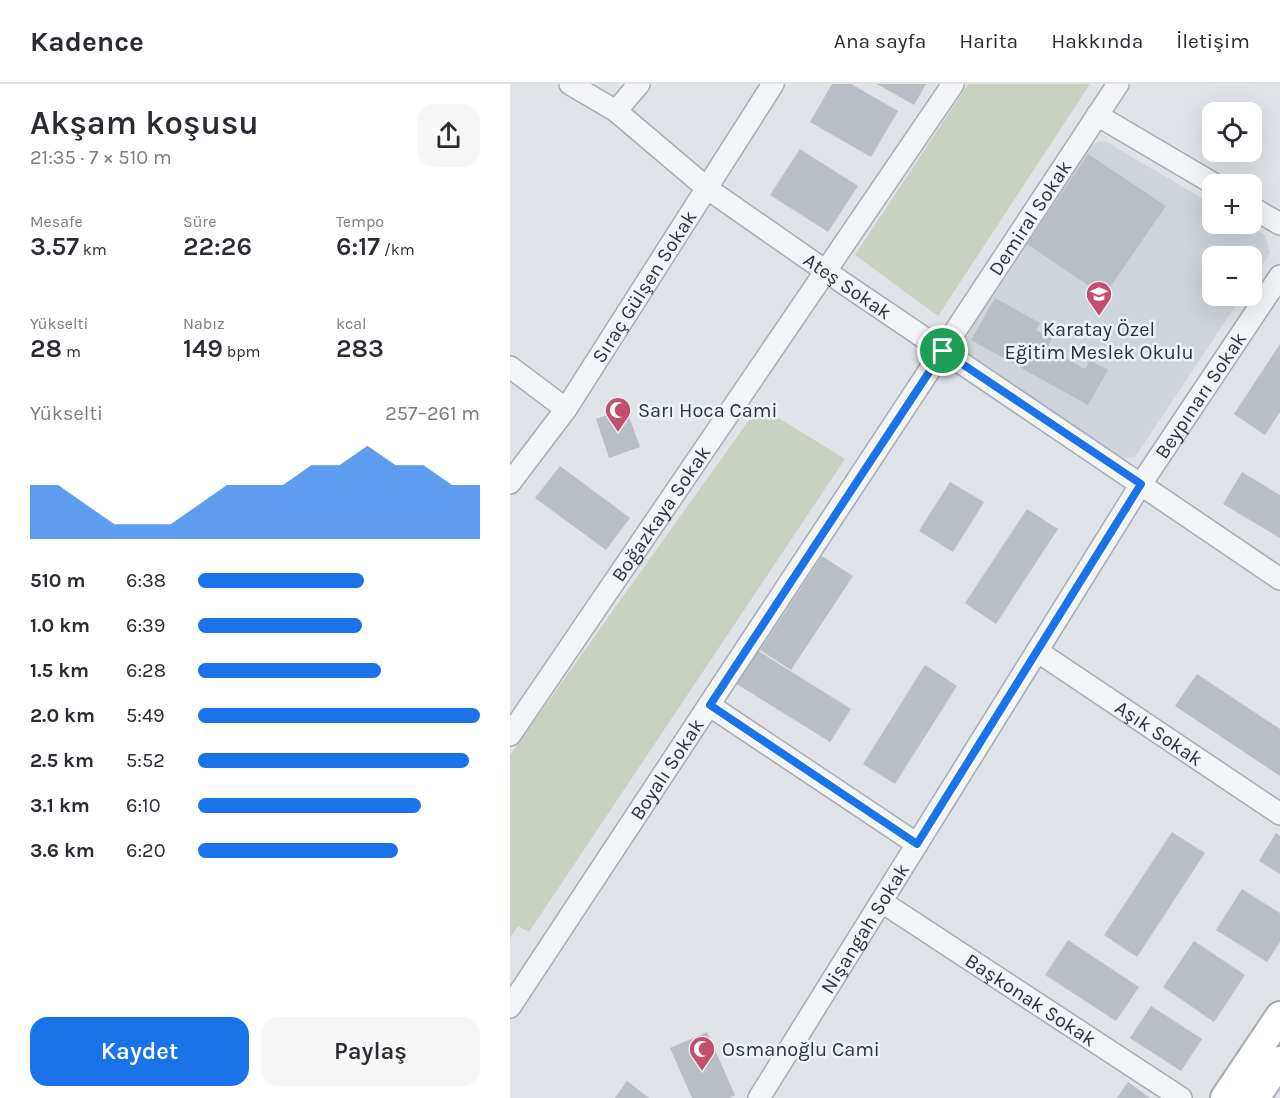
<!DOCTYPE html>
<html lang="tr">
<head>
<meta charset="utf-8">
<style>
	:root { --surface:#fff; --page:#f7f7f7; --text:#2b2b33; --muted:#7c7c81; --line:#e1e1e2; --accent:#1a73e8 }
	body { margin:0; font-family:Karla,sans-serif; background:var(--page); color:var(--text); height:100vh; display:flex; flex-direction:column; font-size:22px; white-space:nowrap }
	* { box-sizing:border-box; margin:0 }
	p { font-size:20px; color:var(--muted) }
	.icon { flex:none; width:33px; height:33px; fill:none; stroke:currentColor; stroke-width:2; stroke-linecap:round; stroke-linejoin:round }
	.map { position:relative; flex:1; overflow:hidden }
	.side { display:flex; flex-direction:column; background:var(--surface); width:510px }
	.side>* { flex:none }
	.controls { position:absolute; left:692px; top:18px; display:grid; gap:12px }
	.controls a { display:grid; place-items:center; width:60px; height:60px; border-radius:12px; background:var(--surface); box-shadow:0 6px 24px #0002; font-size:30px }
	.pin { position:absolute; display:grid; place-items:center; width:51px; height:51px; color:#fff; margin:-26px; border:3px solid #fff; border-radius:50%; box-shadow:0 2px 6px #0007 }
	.round { display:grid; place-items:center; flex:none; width:63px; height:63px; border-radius:18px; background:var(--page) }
	.head { display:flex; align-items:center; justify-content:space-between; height:102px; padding:0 30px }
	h1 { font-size:33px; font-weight:600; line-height:45px }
	.figures { display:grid; grid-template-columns:repeat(3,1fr); gap:9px; height:102px; padding:6px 30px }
	.figures div { display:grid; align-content:center }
	.figures b { font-size:26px; font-weight:600 }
	.figures small { font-size:16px; font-weight:400 }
	.figures p { font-size:16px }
	.chart { height:168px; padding:12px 30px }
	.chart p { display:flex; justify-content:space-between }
	.chart svg { width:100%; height:108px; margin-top:6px; fill:var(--accent); opacity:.7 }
	.button { display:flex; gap:12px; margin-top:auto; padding:12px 30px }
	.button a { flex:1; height:69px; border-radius:18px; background:var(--accent); color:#fff; font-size:24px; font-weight:600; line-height:69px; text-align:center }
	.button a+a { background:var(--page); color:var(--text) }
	ul { padding:0 30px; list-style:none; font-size:20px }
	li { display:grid; grid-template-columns:96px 72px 1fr; align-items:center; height:45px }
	li i { height:15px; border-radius:8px; background:var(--accent) }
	header { display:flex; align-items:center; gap:36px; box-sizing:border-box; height:84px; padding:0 30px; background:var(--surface); border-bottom:2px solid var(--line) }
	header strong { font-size:28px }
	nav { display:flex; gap:33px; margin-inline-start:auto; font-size:21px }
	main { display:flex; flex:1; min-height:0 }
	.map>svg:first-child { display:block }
	.built { fill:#ced4da }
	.green { fill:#c8d1c2 }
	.building { fill:#b8bec4 }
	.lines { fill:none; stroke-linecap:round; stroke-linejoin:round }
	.minor-casing { stroke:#a6acb2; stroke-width:24 }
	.secondary-casing { stroke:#a6acb2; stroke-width:32 }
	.minor { stroke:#f2f4f7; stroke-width:21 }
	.secondary { stroke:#fff; stroke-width:28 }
	.route-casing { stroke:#fff; stroke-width:12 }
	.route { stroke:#1a73e8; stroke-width:8 }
	.labels { text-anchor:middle; stroke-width:5; stroke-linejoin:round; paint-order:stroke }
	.street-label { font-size:20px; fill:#2a343e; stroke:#eff3f6 }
	.poi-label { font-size:20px; fill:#2a343e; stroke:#eff3f6; text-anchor:start }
</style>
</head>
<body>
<header>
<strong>Kadence</strong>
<nav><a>Ana sayfa</a><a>Harita</a><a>Hakkında</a><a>İletişim</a></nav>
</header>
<main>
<section class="side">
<div class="head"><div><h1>Akşam koşusu</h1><p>21:35 · 7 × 510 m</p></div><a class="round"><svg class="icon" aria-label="share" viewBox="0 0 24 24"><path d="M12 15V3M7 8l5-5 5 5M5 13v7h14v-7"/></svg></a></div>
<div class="figures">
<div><p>Mesafe</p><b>3.57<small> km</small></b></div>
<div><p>Süre</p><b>22:26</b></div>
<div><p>Tempo</p><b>6:17<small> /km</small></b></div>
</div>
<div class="figures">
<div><p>Yükselti</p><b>28<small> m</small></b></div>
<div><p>Nabız</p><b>149<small> bpm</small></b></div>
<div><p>kcal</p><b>283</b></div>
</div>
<div class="chart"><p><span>Yükselti</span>257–261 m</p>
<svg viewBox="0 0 160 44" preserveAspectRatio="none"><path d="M0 44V22L10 22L20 30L30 38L40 38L50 38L60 30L70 22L80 22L90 22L100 14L110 14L120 6L130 14L140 14L150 22L160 22V44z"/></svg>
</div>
<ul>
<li><b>510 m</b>6:38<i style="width:59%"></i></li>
<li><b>1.0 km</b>6:39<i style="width:58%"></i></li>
<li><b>1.5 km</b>6:28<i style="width:65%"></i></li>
<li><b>2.0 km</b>5:49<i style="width:100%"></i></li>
<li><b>2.5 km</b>5:52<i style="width:96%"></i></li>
<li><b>3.1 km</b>6:10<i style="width:79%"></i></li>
<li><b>3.6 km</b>6:20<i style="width:71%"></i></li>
</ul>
<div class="button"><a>Kaydet</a><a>Paylaş</a></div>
</section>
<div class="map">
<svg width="770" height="1014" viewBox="0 0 770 1014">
	<rect width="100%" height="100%" fill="#e0e4e8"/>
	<!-- built -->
	<polygon class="built" points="595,57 702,120 702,140 735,140 755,151 760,169 741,198 741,172 702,172 702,212 732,212 625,373 609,375 451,265 445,255 577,61"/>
	<!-- green -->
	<g class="green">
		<polygon points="458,0 580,0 428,232 345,171"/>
		<polygon points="249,322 335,375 19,848 8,842 0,854 0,671"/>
	</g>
	<!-- building -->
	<g class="building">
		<polygon points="322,0 341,0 388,27 361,73 300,38"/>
		<polygon points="367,0 416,0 404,21"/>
		<polygon points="290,65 348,102 318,148 260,111"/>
		<polygon points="578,70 656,122 594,212 517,160"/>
		<polygon points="485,214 530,239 526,246 542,255 537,264 575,285 580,276 598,286 578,321 461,256"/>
		<polygon points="770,260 770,328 755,351 724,330"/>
		<polygon points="116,324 130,363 99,374 86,335"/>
		<polygon points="50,382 120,434 96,466 25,414"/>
		<polygon points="732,388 770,411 770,454 713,420"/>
		<polygon points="440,398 474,418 443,468 409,447"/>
		<polygon points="517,425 548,445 486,540 455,519"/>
		<polygon points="312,472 343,492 281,586 250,566"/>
		<polygon points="242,563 341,625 320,658 222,597"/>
		<polygon points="415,581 447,602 385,700 353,680"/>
		<polygon points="687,590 770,645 770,692 665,622"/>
		<polygon points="662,748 695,769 627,873 594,851"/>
		<polygon points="766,749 770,752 770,790 749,777"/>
		<polygon points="732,805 770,829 770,858 757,878 706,846"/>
		<polygon points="558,856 629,903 606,937 535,891"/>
		<polygon points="684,857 735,891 704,938 653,903"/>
		<polygon points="641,922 692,955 671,987 620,954"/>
		<polygon points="197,948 225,1011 219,1014 182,1014 160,964"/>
		<polygon points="117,997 139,1014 105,1014"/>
		<polygon points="618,998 640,1014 607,1014"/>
	</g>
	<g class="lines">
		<!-- minor casing -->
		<g class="minor-casing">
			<g id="minor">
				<path id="s1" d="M60 0 106 27 198 105 317 188 770 495"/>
				<polyline points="106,27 129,0"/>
				<polyline points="587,31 704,100"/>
				<polyline points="741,123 770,140"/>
				<polyline points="0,283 56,325"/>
				<path id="s2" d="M0 399 56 325 263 0"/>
				<path id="s3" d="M527 567 770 730"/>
				<polyline points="199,621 407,760"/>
				<path id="s4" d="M0 651 443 0"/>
				<path id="s5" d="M372 818 671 1014"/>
				<path id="s6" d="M0 923 608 0"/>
				<path id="s7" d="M249 1014 631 400 770 192"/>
			</g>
		</g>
		<!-- secondary casing -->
		<g class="secondary-casing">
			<g id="secondary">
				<polyline points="715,1014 770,932"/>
				<polyline points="745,1014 770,977"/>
			</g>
		</g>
		<!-- minor -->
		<use href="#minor" class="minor"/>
		<!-- secondary -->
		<use href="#secondary" class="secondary"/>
	</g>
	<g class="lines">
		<!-- route casing -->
		<g class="route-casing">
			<polygon id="route" points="433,267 631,400 407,760 200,621"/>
		</g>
		<!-- route -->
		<use href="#route" class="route"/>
	</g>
	<!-- icons -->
	<defs>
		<g id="school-pin" transform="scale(1.35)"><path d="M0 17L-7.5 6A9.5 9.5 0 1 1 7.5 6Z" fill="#c44e6e" stroke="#eff3f6"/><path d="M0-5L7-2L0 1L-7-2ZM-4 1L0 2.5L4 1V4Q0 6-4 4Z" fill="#fff"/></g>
		<g id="mosque-pin" transform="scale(1.35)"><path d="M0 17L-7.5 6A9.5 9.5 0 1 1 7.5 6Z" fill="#c44e6e" stroke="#eff3f6"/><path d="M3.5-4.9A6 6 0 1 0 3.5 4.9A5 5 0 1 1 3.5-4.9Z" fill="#fff"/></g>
	</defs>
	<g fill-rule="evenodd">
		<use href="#school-pin" x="589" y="210"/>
		<use href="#mosque-pin" x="108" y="326"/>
		<use href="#mosque-pin" x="192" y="965"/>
	</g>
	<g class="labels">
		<!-- street labels -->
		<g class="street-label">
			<text dy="7" stroke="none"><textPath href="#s6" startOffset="945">Demiral Sokak</textPath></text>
			<text dy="7" stroke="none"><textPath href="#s1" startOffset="344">Ateş Sokak</textPath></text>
			<text dy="7" stroke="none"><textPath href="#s2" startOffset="238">Sıraç Gülşen Sokak</textPath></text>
			<text dy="7" stroke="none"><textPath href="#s7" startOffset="830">Beypınarı Sokak</textPath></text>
			<text dy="7" stroke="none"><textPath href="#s4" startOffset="268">Boğazkaya Sokak</textPath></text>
			<text dy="7" stroke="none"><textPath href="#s3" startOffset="147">Aşık Sokak</textPath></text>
			<text dy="7" stroke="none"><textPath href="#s6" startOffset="285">Boyalı Sokak</textPath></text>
			<text dy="7" stroke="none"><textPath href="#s7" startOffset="200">Nişangah Sokak</textPath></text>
			<text dy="7" stroke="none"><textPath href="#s5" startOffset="178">Başkonak Sokak</textPath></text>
		</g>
		<!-- poi labels -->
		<g class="poi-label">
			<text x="589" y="252" text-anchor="middle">Karatay Özel<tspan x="589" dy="23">Eğitim Meslek Okulu</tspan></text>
			<text x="128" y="333">Sarı Hoca Cami</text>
			<text x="212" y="972">Osmanoğlu Cami</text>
		</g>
	</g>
</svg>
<div class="controls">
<a><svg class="icon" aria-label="locate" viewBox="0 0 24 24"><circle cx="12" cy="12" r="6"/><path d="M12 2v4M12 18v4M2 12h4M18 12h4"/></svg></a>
<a>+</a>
<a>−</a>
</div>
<div class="pin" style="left:433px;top:267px;background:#1e9e55"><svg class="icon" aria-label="arrive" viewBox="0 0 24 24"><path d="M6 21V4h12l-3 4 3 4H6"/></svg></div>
</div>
</main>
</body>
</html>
